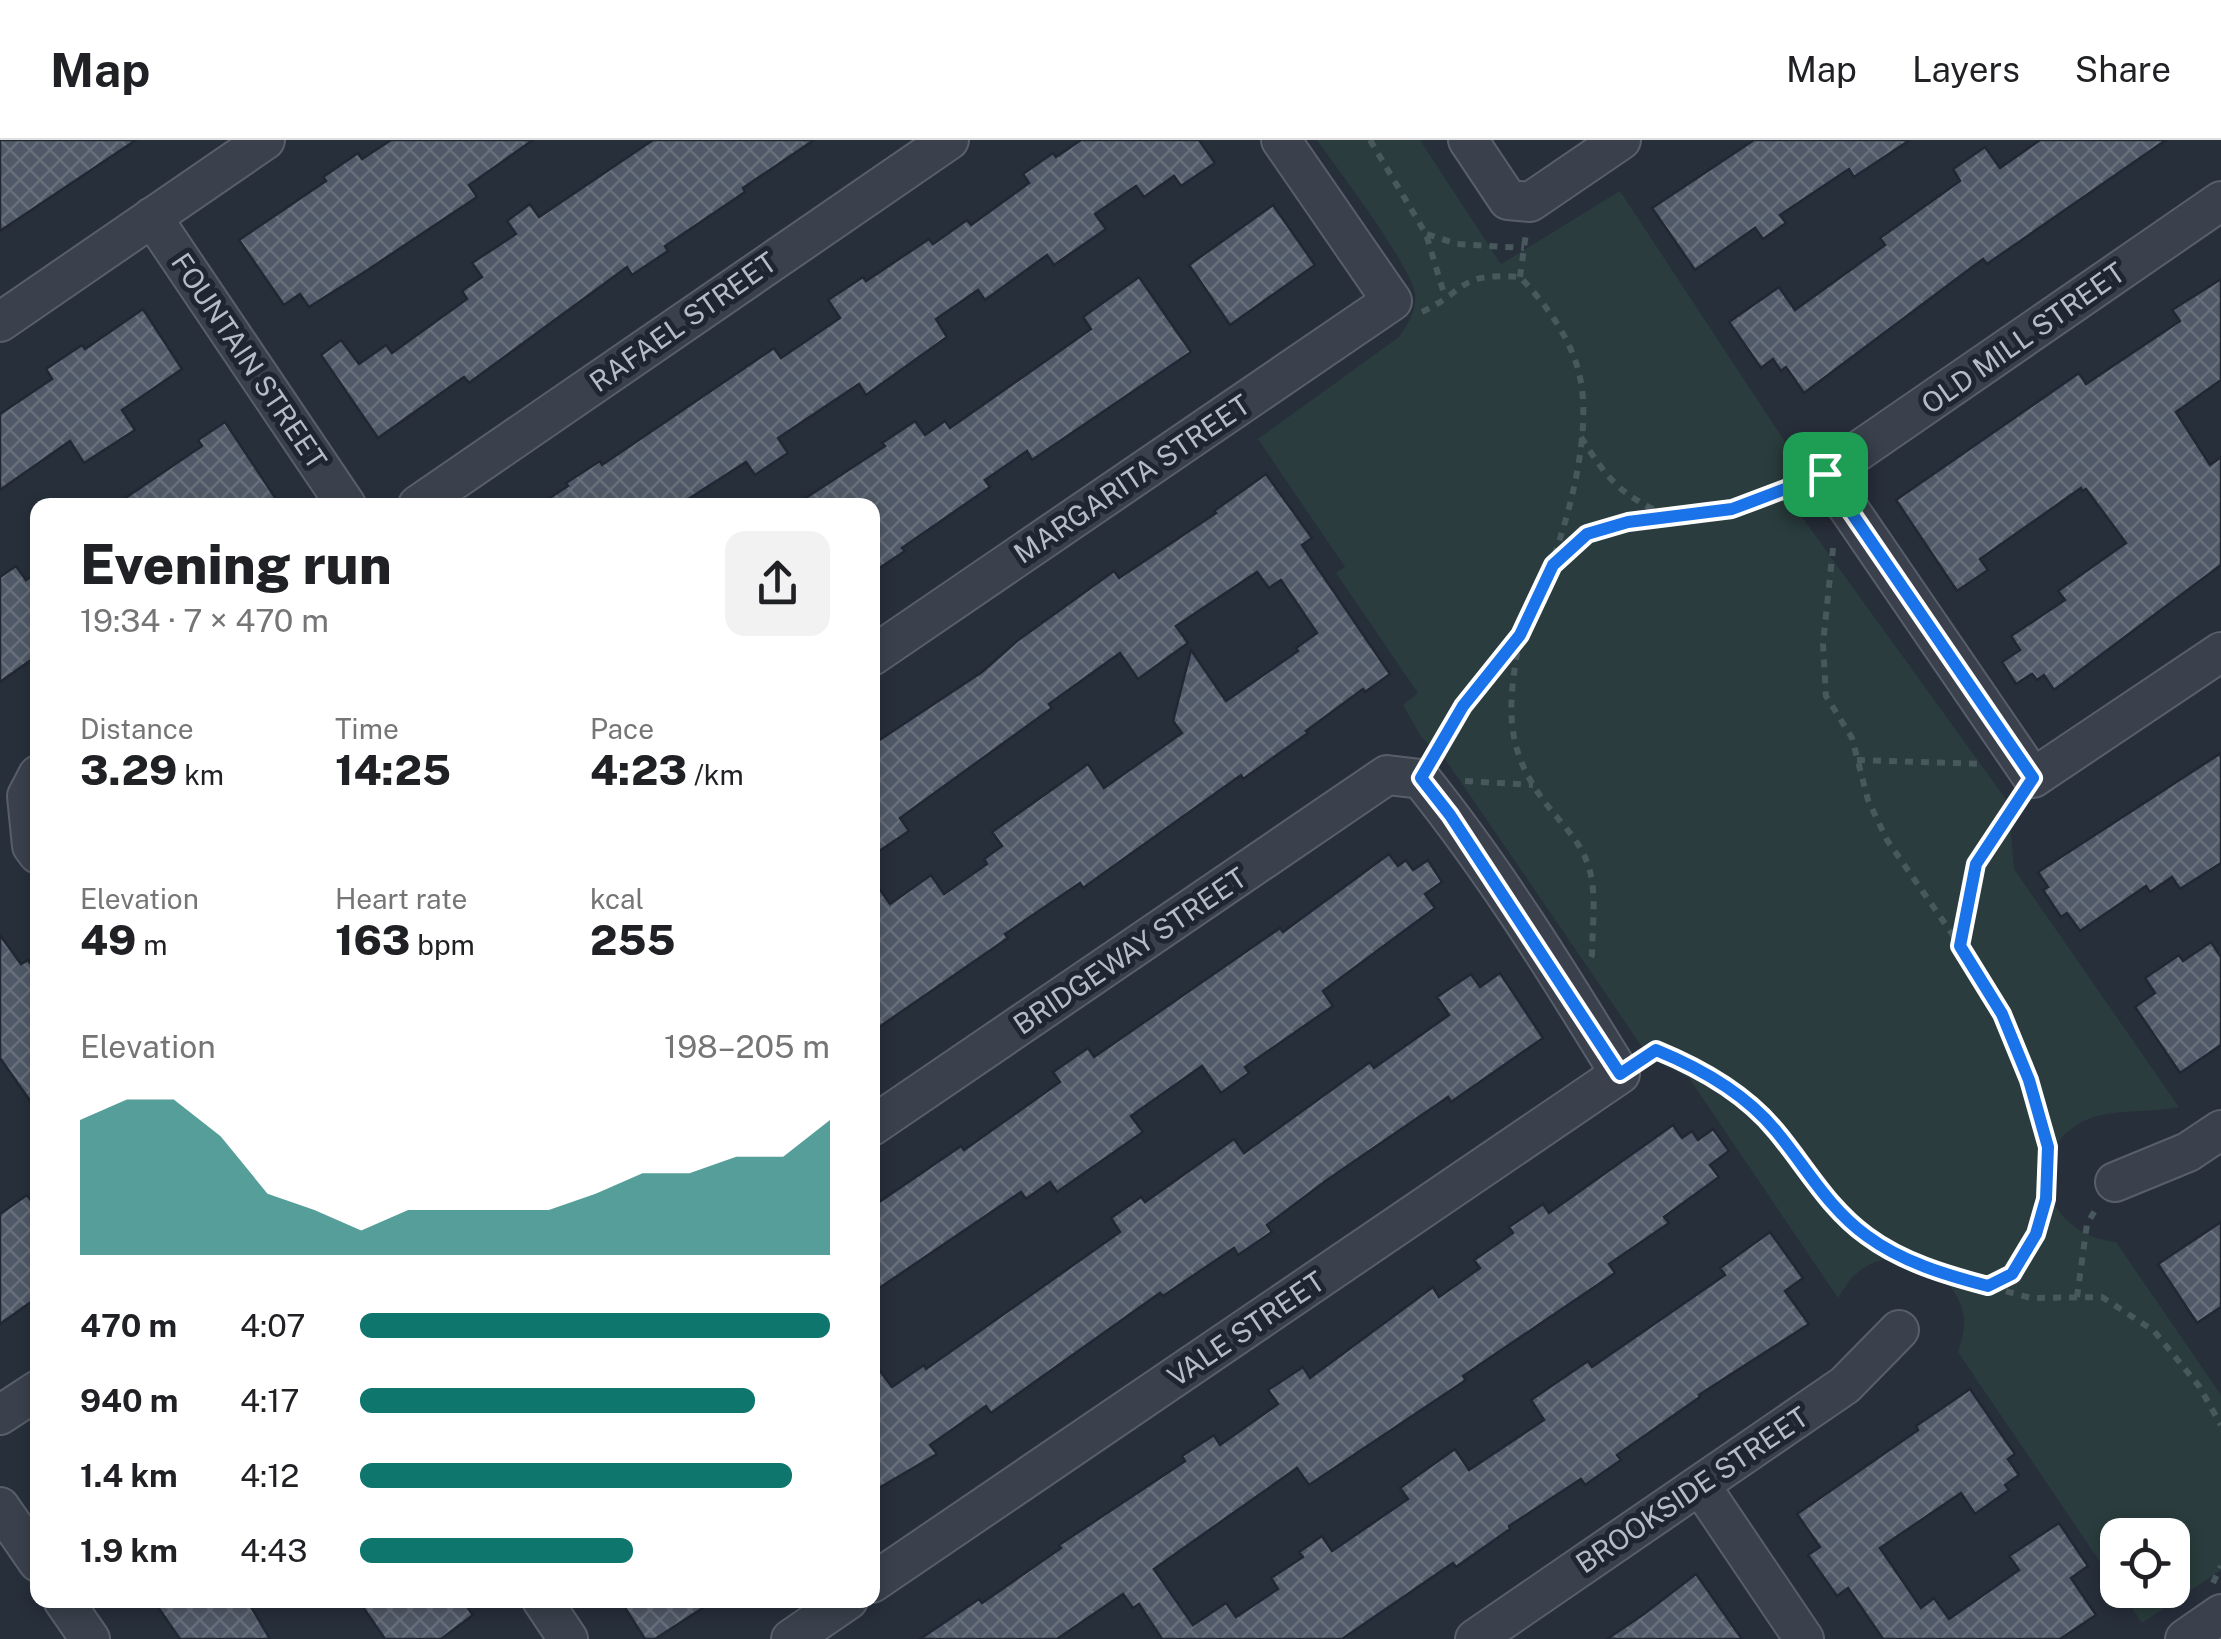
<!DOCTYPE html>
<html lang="en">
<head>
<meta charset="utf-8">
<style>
	:root { --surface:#fff; --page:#f2f2f2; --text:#202124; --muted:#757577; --line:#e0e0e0; --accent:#0f766e }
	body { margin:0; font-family:"Public Sans",sans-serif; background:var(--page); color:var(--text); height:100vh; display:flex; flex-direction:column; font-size:38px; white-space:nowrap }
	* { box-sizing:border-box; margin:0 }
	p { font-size:32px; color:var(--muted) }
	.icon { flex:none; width:55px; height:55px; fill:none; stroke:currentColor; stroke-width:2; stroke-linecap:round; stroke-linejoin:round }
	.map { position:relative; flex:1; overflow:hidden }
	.panel { position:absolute; left:30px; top:358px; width:850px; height:1110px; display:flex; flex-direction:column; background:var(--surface); border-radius:20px; box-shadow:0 5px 15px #0003 }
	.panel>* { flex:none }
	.tools { position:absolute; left:2100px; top:1378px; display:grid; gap:20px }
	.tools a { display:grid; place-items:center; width:90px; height:90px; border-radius:20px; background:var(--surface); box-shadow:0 5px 15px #0003; font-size:50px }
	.pin { position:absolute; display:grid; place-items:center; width:85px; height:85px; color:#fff; margin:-42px; border-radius:20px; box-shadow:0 5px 15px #0006 }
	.round { display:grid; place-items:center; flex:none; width:105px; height:105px; border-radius:20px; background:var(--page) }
	.summary { display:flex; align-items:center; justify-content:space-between; height:170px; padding:0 50px }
	h1 { font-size:55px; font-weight:800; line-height:75px }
	.stats { display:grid; grid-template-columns:repeat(3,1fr); gap:15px; height:170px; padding:10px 50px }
	.stats div { display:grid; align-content:center }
	.stats b { font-size:42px; font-weight:800 }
	.stats small { font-size:28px; font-weight:400 }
	.stats p { font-size:28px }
	.chart { height:280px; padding:20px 50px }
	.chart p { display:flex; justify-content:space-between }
	.chart svg { width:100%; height:180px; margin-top:10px; fill:var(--accent); opacity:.7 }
	ul { padding:0 50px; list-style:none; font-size:32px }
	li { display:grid; grid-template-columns:160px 120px 1fr; align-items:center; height:75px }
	li i { height:25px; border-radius:12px; background:var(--accent) }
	header { display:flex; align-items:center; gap:60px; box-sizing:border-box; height:140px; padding:0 50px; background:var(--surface); border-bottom:2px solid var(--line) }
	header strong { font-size:48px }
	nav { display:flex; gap:55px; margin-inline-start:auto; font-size:35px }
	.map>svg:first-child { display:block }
	.park { fill:#2a3c3d }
	.building { fill:url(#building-cross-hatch); stroke:#212833; stroke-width:2.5 }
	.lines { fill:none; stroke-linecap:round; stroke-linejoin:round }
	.minor-casing { stroke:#585f6a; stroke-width:42 }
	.path { stroke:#49585c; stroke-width:6; stroke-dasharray:8 8; stroke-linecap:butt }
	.minor { stroke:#3a414c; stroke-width:38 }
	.route-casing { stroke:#fff; stroke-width:20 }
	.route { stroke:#1a73e8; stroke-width:12 }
	.labels { text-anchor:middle; stroke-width:10; stroke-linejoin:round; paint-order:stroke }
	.street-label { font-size:28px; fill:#b6bcc7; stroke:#1f2631 }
</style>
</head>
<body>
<header>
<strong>Map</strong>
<nav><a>Map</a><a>Layers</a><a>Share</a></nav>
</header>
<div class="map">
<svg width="2221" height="1499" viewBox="0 0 2221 1499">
	<defs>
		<pattern id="building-cross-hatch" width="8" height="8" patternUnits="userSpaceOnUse" patternTransform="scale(2.5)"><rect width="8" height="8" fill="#505967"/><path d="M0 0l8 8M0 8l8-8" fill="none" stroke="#676f7b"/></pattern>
	</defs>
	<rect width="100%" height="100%" fill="#272f3b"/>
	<!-- park -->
	<path class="park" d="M1317 0H1420L1501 124 1620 51 1793 314 1788 344 1794 366 2008 662 2014 729 2179 967C2148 974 2108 967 2080 983 2018 1020 2050 1096 2116 1102L2221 1255V1430L2142 1483 2120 1450H2172V1395H2118L2117 1447 1958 1212C1962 1199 1966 1186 1963 1173 1953 1128 1895 1100 1857 1133 1849 1139 1844 1149 1838 1158L1689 938 1649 917 1443 616 1422 598 1403 565 1418 553 1336 433 1345 427 1258 299 1399 197C1408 184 1417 171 1415 154 1411 125 1338 30 1317 0Z"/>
	<!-- building -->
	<g class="building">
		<polygon points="0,0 136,0 0,91"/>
		<polygon points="391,0 533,0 469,45 477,57 363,133 309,167 300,154 284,165 239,100 326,41 323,37 358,13 362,19"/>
		<polygon points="653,0 814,0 743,48 745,52 665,106 668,111 632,135 627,127 469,243 464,237 378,298 321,215 341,200 359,224 386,205 392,213 467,159 462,151 482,137 472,123 516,94 507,81 530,64 539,77"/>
		<polygon points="1081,0 1199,0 1215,23 1181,46 1174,36 1144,57 1136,46 1095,74 1106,89 1054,125 1047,115 985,160 978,150 936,179 947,197 866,255 859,244 778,298 788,313 755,335 746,322 679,365 539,365 568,346 566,343 600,321 602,325 774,208 781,218 840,178 828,160 863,137 866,141 929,99 933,104 967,80 971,85 1029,43 1023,34 1053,13 1056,17"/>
		<polygon points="1754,0 1910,0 1854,37 1849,29 1780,75 1786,83 1763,99 1755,88 1695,130 1652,68"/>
		<polygon points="2040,0 2166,0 1987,124 1983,119 1804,253 1786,227 1781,231 1773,219 1761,228 1729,182 1779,147 1795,170 1885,105 1880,98 1960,41 1953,29 1985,7 2000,28"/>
		<polygon points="1273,65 1315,125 1230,185 1189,125"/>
		<polygon points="1139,137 1191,212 1032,320 1027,311 985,340 990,347 902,408 905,411 872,433 872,365 795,365 885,306 882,303 915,281 925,295 945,281 950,288 1091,189 1083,177"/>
		<polygon points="2221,139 2221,240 2176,272 2210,325 2221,317 2221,425 2054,550 2044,535 2037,540 2032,534 2016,544 2002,522 2020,510 2011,496 2065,460 2058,451 2126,403 2086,349 2082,351 2081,348 1980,419 1988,430 1957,451 1896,360 2079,233 2086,244 2180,181 2172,170"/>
		<polygon points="143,169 182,229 122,270 135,290 84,323 70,301 0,350 0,274 52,239 46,229 82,205 85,209"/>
		<polygon points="225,282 280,365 115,365 202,306 198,300"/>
		<polygon points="1266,334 1312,398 1302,405 1390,534 1365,552 1363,549 1306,591 1308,593 1243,639 1241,635 1083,748 1080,743 1005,794 1008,798 872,892 872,738 890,764 931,735 944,754 987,724 984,719 1002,706 992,692 1088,624 1104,648 1182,593 1173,581 1191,510 1226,561 1298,511 1296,508 1317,493 1281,440 1269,448 1257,432 1176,486 1188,503 1138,539 1120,513 1049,564 1052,568 900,678 909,691 872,716 872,605 982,532 1017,501 1114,431 1119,438 1216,373 1214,371"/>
		<polygon points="16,426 26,440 38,432 38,515 0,542 0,437"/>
		<polygon points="2221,613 2221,723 2180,749 2172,737 2150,752 2146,746 2080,791 2067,773 2061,777 2043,750 2048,747 2038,732"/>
		<polygon points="1389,714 1398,726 1406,720 1413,730 1428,720 1442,742 1425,754 1435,768 1323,851 1333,866 1245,927 1249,933 1221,953 1202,926 1131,976 1143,992 1057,1052 1050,1042 1026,1059 1021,1052 872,1153 872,1067 961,1006 964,1010 1060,942 1053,932 1088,908 1094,917 1280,788 1283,792"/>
		<polygon points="0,795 21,824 28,820 38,834 38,972 0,918"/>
		<polygon points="2211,802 2221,817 2221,905 2180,933 2135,867 2155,853 2145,838 2179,815 2183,821"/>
		<polygon points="1500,833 1543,898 1451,962 1448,957 1327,1040 1267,1085 1272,1092 1238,1115 1234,1108 1163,1156 1160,1153 991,1273 986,1266 930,1305 937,1314 872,1352 872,1220 892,1247 924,1225 926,1229 1120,1092 1111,1078 1141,1057 1145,1062 1234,999 1244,1013 1370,922 1374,928 1449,875 1437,857 1471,834 1480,847"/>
		<polygon points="1673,985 1682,998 1692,991 1698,1000 1713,989 1729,1011 1710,1025 1719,1037 1664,1077 1669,1083 1609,1124 1615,1133 1463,1236 1466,1240 1309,1345 1297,1328 1154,1429 1193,1485 1226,1463 1236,1477 1278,1449 1271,1438 1303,1417 1299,1412 1322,1396 1332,1411 1408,1359 1400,1348 1455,1309 1469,1330 1544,1280 1531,1260 1588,1221 1592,1227 1725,1135 1720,1128 1770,1092 1803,1138 1785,1151 1809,1184 1699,1255 1700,1257 1617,1315 1621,1320 1585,1345 1581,1339 1509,1386 1510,1389 1456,1427 1453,1423 1342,1499 1162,1499 1139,1464 1133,1468 1123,1454 1057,1499 920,1499 979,1459 982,1463 1061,1408 1059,1405 1185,1321 1182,1316 1214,1295 1220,1305 1278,1264 1268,1250 1303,1227 1310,1238 1433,1147 1439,1157 1480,1128 1474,1120 1513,1093 1509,1087 1543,1064 1549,1073"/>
		<polygon points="27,1055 38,1070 38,1157 0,1184 0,1074"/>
		<polygon points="2221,1082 2221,1167 2197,1183 2158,1124"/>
		<polygon points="1970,1249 2015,1314 2008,1319 2019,1335 2005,1345 2009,1350 1975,1374 1961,1353 1880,1408 1921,1468 1934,1458 1949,1479 2019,1430 2009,1416 2059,1383 2088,1426 2071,1438 2096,1475 2060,1499 1883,1499 1848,1448 1837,1456 1808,1415 1820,1407 1797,1374 1918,1290 1916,1286"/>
		<polygon points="1696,1434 1742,1499 1607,1499 1644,1474"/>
		<polygon points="153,1460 247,1460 270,1499 180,1499"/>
		<polygon points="358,1460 462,1460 473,1475 441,1499 385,1499"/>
		<polygon points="620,1460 715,1460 655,1499 645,1499"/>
	</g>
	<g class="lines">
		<!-- minor casing -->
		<g class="minor-casing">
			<g id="minor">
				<polyline points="1468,0 1508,60 1530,62 1621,0"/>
				<polyline points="2221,61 1825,334 2033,638 2221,512"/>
				<polyline points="152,77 346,365"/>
				<polyline points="0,182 265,0"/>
				<polyline points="418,365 949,0"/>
				<polyline points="872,516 1392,161 1281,0"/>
				<polyline points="38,635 27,656 32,706 38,714"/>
				<path d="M872 986 1387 635 1421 639C1495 731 1558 833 1620 934L872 1443"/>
				<polyline points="2115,1042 2188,1012 2221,990"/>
				<polyline points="0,1275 38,1250"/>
				<polyline points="1700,1345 1804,1499"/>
				<polyline points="0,1367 38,1422"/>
				<polyline points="63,1460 90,1499"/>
				<polyline points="542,1460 568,1499"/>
				<polyline points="791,1499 848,1460"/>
				<polyline points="1475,1499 1845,1245 1899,1190"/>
				<polyline points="2185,1499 2221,1474"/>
			</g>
		</g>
		<!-- path -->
		<g class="path">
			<polyline points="1370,0 1426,94 1445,157"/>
			<polyline points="1427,94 1457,104 1524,108"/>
			<polyline points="1520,137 1526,93"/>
			<path d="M1422 172C1468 150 1458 132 1520 137 1545 163 1570 197 1579 233 1597 303 1555 430 1522 491 1508 517 1483 540 1465 564 1455 578 1447 594 1438 609"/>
			<path d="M1581 297C1610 343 1620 354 1669 377"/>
			<polyline points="1833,408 1823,504 1826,556 1852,598 1868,660 1887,700 1973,824 2002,874 2029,940 2048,1007 2046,1059 2036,1094 2012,1134 1987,1146"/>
			<polyline points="1554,424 1587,393 1628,382 1732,369 1797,344"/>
			<path d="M1520 496C1508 564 1502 607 1547 665 1561 683 1579 700 1587 722 1598 750 1592 786 1592 815L1588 823"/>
			<polyline points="1857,620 1981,624"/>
			<polyline points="1465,641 1533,645"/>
			<polyline points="1960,805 1976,724 2015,665"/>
			<polyline points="1646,916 1656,910 1701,929 1775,989 1838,1071 1868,1097 1932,1131 2031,1158 2102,1157 2154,1191 2199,1246 2221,1285"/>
			<polyline points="2077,1157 2087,1084 2097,1067"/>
			<polyline points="2213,1443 2221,1426"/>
		</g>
		<!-- minor -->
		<use href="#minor" class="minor"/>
	</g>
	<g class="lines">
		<!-- route casing -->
		<g class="route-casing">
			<path id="route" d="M1825 334 2033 638 1976 724 1960 806 2002 874 2029 940 2048 1007 2046 1059 2036 1094 2012 1134 1988 1146C1946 1135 1902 1122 1867 1096 1828 1068 1806 1027 1776 991 1745 953 1700 928 1656 910L1620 934 1450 675 1421 638 1463 566 1520 495 1553 425 1587 394 1628 382 1732 369Z"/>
		</g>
		<!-- route -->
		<use href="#route" class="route"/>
	</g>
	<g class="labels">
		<!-- street labels -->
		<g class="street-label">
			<text transform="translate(683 182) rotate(-35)" y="10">RAFAEL STREET</text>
			<text transform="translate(2023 198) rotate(-35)" y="10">OLD MILL STREET</text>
			<text transform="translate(249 221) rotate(56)" y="10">FOUNTAIN STREET</text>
			<text transform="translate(1132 339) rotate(-34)" y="10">MARGARITA STREET</text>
			<text transform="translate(1130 811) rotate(-34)" y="10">BRIDGEWAY STREET</text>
			<text transform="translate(1246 1189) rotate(-34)" y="10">VALE STREET</text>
			<text transform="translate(1692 1350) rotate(-34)" y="10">BROOKSIDE STREET</text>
		</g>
	</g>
</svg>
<div class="tools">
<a><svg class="icon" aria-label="locate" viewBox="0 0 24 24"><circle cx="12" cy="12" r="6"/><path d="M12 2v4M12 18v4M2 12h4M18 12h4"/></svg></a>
</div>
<div class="pin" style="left:1825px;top:334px;background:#1e9e55"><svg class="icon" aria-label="arrive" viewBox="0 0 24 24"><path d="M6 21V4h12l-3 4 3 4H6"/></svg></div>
<section class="panel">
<div class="summary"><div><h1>Evening run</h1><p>19:34 · 7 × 470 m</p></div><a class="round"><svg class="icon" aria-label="share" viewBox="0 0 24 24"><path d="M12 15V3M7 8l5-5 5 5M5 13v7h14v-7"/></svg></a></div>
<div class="stats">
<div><p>Distance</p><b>3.29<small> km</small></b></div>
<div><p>Time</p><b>14:25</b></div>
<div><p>Pace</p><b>4:23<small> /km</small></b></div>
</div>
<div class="stats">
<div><p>Elevation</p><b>49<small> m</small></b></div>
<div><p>Heart rate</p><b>163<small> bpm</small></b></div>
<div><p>kcal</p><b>255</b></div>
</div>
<div class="chart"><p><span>Elevation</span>198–205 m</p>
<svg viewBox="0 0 160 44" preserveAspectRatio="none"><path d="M0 44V11L10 6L20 6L30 15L40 29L50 33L60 38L70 33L80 33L90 33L100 33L110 29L120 24L130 24L140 20L150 20L160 11V44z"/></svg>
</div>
<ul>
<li><b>470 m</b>4:07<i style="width:100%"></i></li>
<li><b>940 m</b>4:17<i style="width:84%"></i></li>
<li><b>1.4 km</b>4:12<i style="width:92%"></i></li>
<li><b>1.9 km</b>4:43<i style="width:58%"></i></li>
</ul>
</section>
</div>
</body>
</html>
